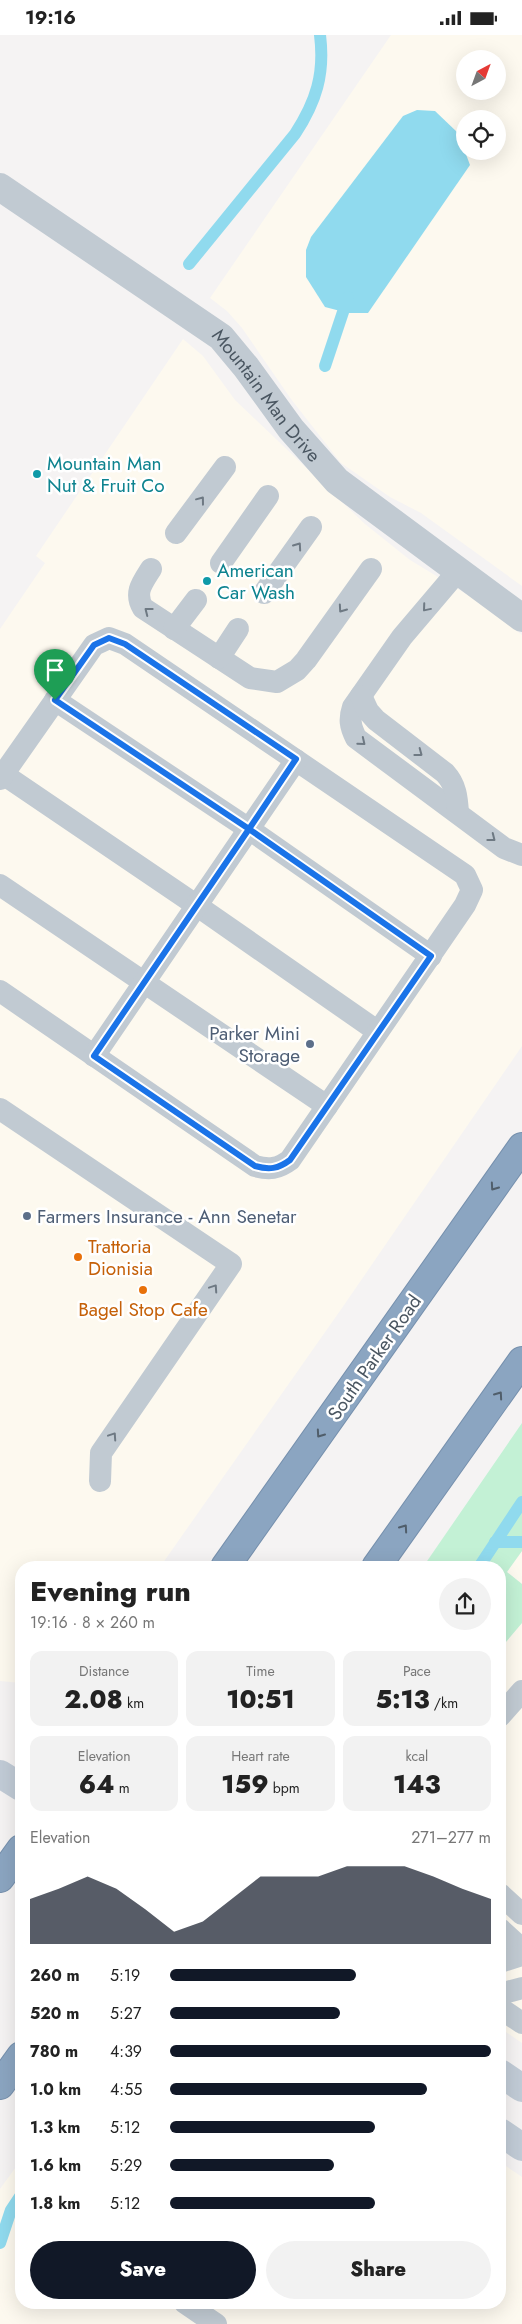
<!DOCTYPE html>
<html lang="en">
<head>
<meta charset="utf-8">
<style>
	:root { --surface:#fff; --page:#f2f2f2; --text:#222; --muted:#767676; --accent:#111827 }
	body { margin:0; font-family:Jost,sans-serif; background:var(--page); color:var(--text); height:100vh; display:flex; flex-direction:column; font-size:19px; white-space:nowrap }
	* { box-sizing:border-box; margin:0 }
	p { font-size:16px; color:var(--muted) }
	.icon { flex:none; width:28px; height:28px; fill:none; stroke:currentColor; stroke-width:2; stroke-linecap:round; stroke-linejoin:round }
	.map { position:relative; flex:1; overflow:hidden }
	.panel { position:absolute; left:15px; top:1526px; width:491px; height:748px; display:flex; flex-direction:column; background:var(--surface); border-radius:20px; box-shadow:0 5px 20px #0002 }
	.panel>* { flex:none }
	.needle { width:32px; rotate:41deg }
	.buttons { position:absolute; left:456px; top:15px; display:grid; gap:10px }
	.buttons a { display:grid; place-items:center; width:50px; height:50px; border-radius:50%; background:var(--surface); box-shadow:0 5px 20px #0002; font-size:25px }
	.pin { position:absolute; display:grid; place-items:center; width:42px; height:42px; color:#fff; margin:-51px -21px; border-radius:50% 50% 50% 0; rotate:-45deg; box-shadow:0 0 5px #0007 }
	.pin .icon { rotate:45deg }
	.round { display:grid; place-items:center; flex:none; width:52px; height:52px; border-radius:26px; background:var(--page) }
	.overview { display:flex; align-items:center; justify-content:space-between; height:85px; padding:0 15px }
	h1 { font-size:28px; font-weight:800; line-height:38px }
	.stats { display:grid; grid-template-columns:repeat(3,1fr); gap:8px; height:85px; padding:5px 15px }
	.stats div { display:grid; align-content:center; border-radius:12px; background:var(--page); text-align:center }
	.stats b { font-size:25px; font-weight:800 }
	.stats small { font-size:14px; font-weight:400 }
	.stats p { font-size:14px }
	.chart { height:140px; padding:10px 15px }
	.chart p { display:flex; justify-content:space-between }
	.chart svg { width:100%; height:90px; margin-top:5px; fill:var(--accent); opacity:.7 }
	.action { display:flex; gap:10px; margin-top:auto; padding:10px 15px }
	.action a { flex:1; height:58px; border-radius:30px; background:var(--accent); color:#fff; font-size:20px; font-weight:800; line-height:58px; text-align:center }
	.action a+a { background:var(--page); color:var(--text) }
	ul { padding:0 15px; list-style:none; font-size:16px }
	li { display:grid; grid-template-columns:80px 60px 1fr; align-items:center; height:38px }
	li i { height:12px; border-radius:6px; background:var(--accent) }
	.status { display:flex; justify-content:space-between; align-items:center; height:35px; padding:0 25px; background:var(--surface); direction:ltr }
	.status svg { height:14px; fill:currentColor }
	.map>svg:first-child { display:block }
	.commercial { fill:#fdf9ef; fill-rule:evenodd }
	.green { fill:#c3f1d5 }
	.water { fill:#90daee }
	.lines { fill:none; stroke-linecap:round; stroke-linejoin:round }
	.stream { stroke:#90daee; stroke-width:12 }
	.highway-casing { stroke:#7690ad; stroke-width:30 }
	.lane { stroke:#c1cad2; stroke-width:22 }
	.street { stroke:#c1cad2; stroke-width:28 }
	.secondary { stroke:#c1cbd6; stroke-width:28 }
	.highway { stroke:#8ba5c1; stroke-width:28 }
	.oneway { stroke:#6e7983 }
	.oneway2 { stroke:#505e6b }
	.route-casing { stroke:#fff; stroke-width:10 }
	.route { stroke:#1a73e8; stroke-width:6 }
	.culture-dot { fill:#0f9aa8; stroke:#fff; stroke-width:2 }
	.service-dot { fill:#5c6f8a; stroke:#fff; stroke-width:2 }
	.food-dot { fill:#e8710a; stroke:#fff; stroke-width:2 }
	.labels { text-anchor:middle; stroke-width:5; stroke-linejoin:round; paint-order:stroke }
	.street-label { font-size:19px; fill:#4a5661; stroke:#fff }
	.culture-label { font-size:19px; fill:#0d838f; stroke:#fff; text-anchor:start }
	.service-label { font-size:19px; fill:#4e5e75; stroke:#fff; text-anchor:end }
	.food-label { font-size:19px; fill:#c56008; stroke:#fff; text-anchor:start }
</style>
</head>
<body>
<div class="status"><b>19:16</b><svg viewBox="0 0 49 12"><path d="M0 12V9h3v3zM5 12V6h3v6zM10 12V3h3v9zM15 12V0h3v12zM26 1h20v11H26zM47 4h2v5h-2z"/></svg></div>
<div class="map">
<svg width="522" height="2289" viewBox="0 0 522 2289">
	<rect width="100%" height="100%" fill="#f5f3f3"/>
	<!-- commercial -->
	<g class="commercial">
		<path d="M391 0H522V551L421 478 390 462 341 428 291 364 242 293 227 276 210 263ZM465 24H498V56H465ZM465 84H498V116H465Z"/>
		<polygon points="183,304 203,321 235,365 365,489 410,525 481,568 522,600 522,1011 342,1273 160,1532 21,1532 21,1648 0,1646 0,594 45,528 36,521"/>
		<polygon points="522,1516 522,1549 507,1537"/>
		<polygon points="522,1588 522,2008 500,1993 500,1614"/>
		<polygon points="21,2125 21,2268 500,2268 500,2127 522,2142 522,2289 0,2289 0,2154"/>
	</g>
	<!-- green -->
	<polygon class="green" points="522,1388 522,1516 507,1537 522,1549 522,1588 500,1614 500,1532 423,1532"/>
	<!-- water -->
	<polygon class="water" points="417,75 435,76 458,98 470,130 368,278 348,278 325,272 306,242 306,215 311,202 403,81"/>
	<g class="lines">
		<!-- stream -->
		<g class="stream">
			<path d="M189 229 295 99C316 67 325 39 320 0"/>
			<polyline points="325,331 348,262"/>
			<polyline points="495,1507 522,1507"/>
			<polyline points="479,1532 522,1467"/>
			<polyline points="0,2208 11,2175 21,2160"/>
		</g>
		<!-- highway casing -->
		<g class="highway-casing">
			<g id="highway">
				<polyline points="225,1532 522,1112"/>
				<polyline points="376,1532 522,1326"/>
				<polyline points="0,1843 21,1814"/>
				<polyline points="0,2050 21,2021"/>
			</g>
		</g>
		<!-- lane -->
		<g class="lane">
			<polyline points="176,498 225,432"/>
			<polyline points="221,528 268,461"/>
			<path d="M151 534C142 548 134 558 143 573L250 643 277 647 297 635 306 625 371 534"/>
			<path d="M458 536 402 602 353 672C349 684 350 691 356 703L504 813 522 820"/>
			<polyline points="264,558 311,492"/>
			<polyline points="174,594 196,565"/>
			<polyline points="219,623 238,594"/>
			<path d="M361 661 368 676 376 685 445 738C456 750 457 762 458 778"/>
			<polyline points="55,665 249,794 431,921"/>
			<polyline points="3,739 196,870 377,996"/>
			<path d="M0 744 94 610 109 603 125 609 465 840 472 855 465 870 290 1125C278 1134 269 1135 255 1131L0 956"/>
			<polyline points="0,850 327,1071"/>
			<polyline points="94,1021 296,725"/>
			<polyline points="0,1074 231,1229 101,1418 100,1446"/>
			<polyline points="500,1681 522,1656"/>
			<polyline points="500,1859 522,1879"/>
			<polyline points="500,1894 522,1914"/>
			<polyline points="500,1927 522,1920"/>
			<polyline points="500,1959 522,1953"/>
			<polyline points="500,1973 522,1988"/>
			<polyline points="185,2268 216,2289"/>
		</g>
		<!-- street -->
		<path class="street" id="s1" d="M0 152 221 302 246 332 291 394 337 446 522 583"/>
		<!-- secondary -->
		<g class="secondary">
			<polyline points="0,1739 21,1752"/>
			<polyline points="500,2038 522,2053"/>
			<polyline points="500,2097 522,2112"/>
		</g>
		<!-- highway -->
		<use href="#highway" class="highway"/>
	</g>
	<!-- one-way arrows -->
	<defs><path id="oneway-chevron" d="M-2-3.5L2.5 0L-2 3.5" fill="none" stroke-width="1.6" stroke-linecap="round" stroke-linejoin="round" transform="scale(1.25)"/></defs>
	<g class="oneway">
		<use href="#oneway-chevron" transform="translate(201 465) rotate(-53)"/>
		<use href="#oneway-chevron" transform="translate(298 511) rotate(-55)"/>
		<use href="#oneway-chevron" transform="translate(426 573) rotate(130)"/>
		<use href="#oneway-chevron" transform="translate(342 574) rotate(125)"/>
		<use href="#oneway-chevron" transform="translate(148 576) rotate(-142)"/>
		<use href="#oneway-chevron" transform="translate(362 707) rotate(39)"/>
		<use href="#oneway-chevron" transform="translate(419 718) rotate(37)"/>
		<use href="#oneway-chevron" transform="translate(492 803) rotate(38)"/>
		<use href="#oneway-chevron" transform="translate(214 1253) rotate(-56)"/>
		<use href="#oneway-chevron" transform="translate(113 1401) rotate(-56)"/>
	</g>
	<g class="oneway2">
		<use href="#oneway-chevron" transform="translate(494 1152) rotate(125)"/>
		<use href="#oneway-chevron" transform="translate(499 1360) rotate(-55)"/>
		<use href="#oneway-chevron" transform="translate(320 1399) rotate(125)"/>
		<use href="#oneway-chevron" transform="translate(404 1493) rotate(-55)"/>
	</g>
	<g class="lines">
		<!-- route casing -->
		<g class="route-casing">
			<path id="route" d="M55 665 249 794 94 1021 255 1131C269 1135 278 1134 290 1125L431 921 249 794 296 724 125 609 109 603 94 610 55 665"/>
		</g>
		<!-- route -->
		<use href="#route" class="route"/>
	</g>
	<!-- markers -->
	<g class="culture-dot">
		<circle cx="37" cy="439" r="5"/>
		<circle cx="207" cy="546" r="5"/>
	</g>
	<g class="service-dot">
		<circle cx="310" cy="1009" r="5"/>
		<circle cx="27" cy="1181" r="5"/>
	</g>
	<g class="food-dot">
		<circle cx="78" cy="1222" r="5"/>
		<circle cx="143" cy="1255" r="5"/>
	</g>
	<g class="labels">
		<!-- street labels -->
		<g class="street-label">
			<text dy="7" stroke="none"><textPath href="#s1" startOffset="341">Mountain Man Drive</textPath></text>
			<text transform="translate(374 1322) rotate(-55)" y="7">South Parker Road</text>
		</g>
		<!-- culture labels -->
		<g class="culture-label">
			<text x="47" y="435">Mountain Man<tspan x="47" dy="22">Nut &amp; Fruit Co</tspan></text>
			<text x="217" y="542">American<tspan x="217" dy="22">Car Wash</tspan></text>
		</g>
		<!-- service labels -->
		<g class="service-label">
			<text x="300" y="1005">Parker Mini<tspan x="300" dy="22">Storage</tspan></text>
			<text x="37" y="1188" text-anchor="start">Farmers Insurance - Ann Senetar</text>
		</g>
		<!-- food labels -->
		<g class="food-label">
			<text x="88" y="1218">Trattoria<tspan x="88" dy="22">Dionisia</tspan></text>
			<text x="143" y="1281" text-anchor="middle">Bagel Stop Cafe</text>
		</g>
	</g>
</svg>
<div class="buttons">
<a><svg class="needle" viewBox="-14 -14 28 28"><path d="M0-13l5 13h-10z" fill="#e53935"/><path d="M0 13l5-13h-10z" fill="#767676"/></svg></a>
<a><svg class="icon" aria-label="locate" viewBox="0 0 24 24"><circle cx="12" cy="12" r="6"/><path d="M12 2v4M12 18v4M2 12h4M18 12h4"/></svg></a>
</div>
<div class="pin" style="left:55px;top:665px;background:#1e9e55"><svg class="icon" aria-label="arrive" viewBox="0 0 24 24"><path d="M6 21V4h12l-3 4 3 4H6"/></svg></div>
<section class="panel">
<div class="overview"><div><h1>Evening run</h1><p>19:16 · 8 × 260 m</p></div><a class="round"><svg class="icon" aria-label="share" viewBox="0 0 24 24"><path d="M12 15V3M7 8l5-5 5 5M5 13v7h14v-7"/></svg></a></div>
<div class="stats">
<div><p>Distance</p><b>2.08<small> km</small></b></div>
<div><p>Time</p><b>10:51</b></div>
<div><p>Pace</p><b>5:13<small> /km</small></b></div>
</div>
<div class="stats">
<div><p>Elevation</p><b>64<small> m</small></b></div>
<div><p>Heart rate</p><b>159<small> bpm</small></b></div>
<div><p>kcal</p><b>143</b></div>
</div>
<div class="chart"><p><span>Elevation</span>271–277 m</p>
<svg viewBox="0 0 160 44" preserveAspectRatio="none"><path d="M0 44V22L10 17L20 11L30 17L40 27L50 38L60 33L70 22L80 11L90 11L100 11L110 6L120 6L130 6L140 11L150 17L160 22V44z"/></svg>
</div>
<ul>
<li><b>260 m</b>5:19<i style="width:58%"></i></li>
<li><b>520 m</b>5:27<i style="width:53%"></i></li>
<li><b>780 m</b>4:39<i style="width:100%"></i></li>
<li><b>1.0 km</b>4:55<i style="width:80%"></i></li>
<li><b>1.3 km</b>5:12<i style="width:64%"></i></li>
<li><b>1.6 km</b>5:29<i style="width:51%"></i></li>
<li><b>1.8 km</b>5:12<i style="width:64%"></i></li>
</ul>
<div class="action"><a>Save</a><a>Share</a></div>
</section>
</div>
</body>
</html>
